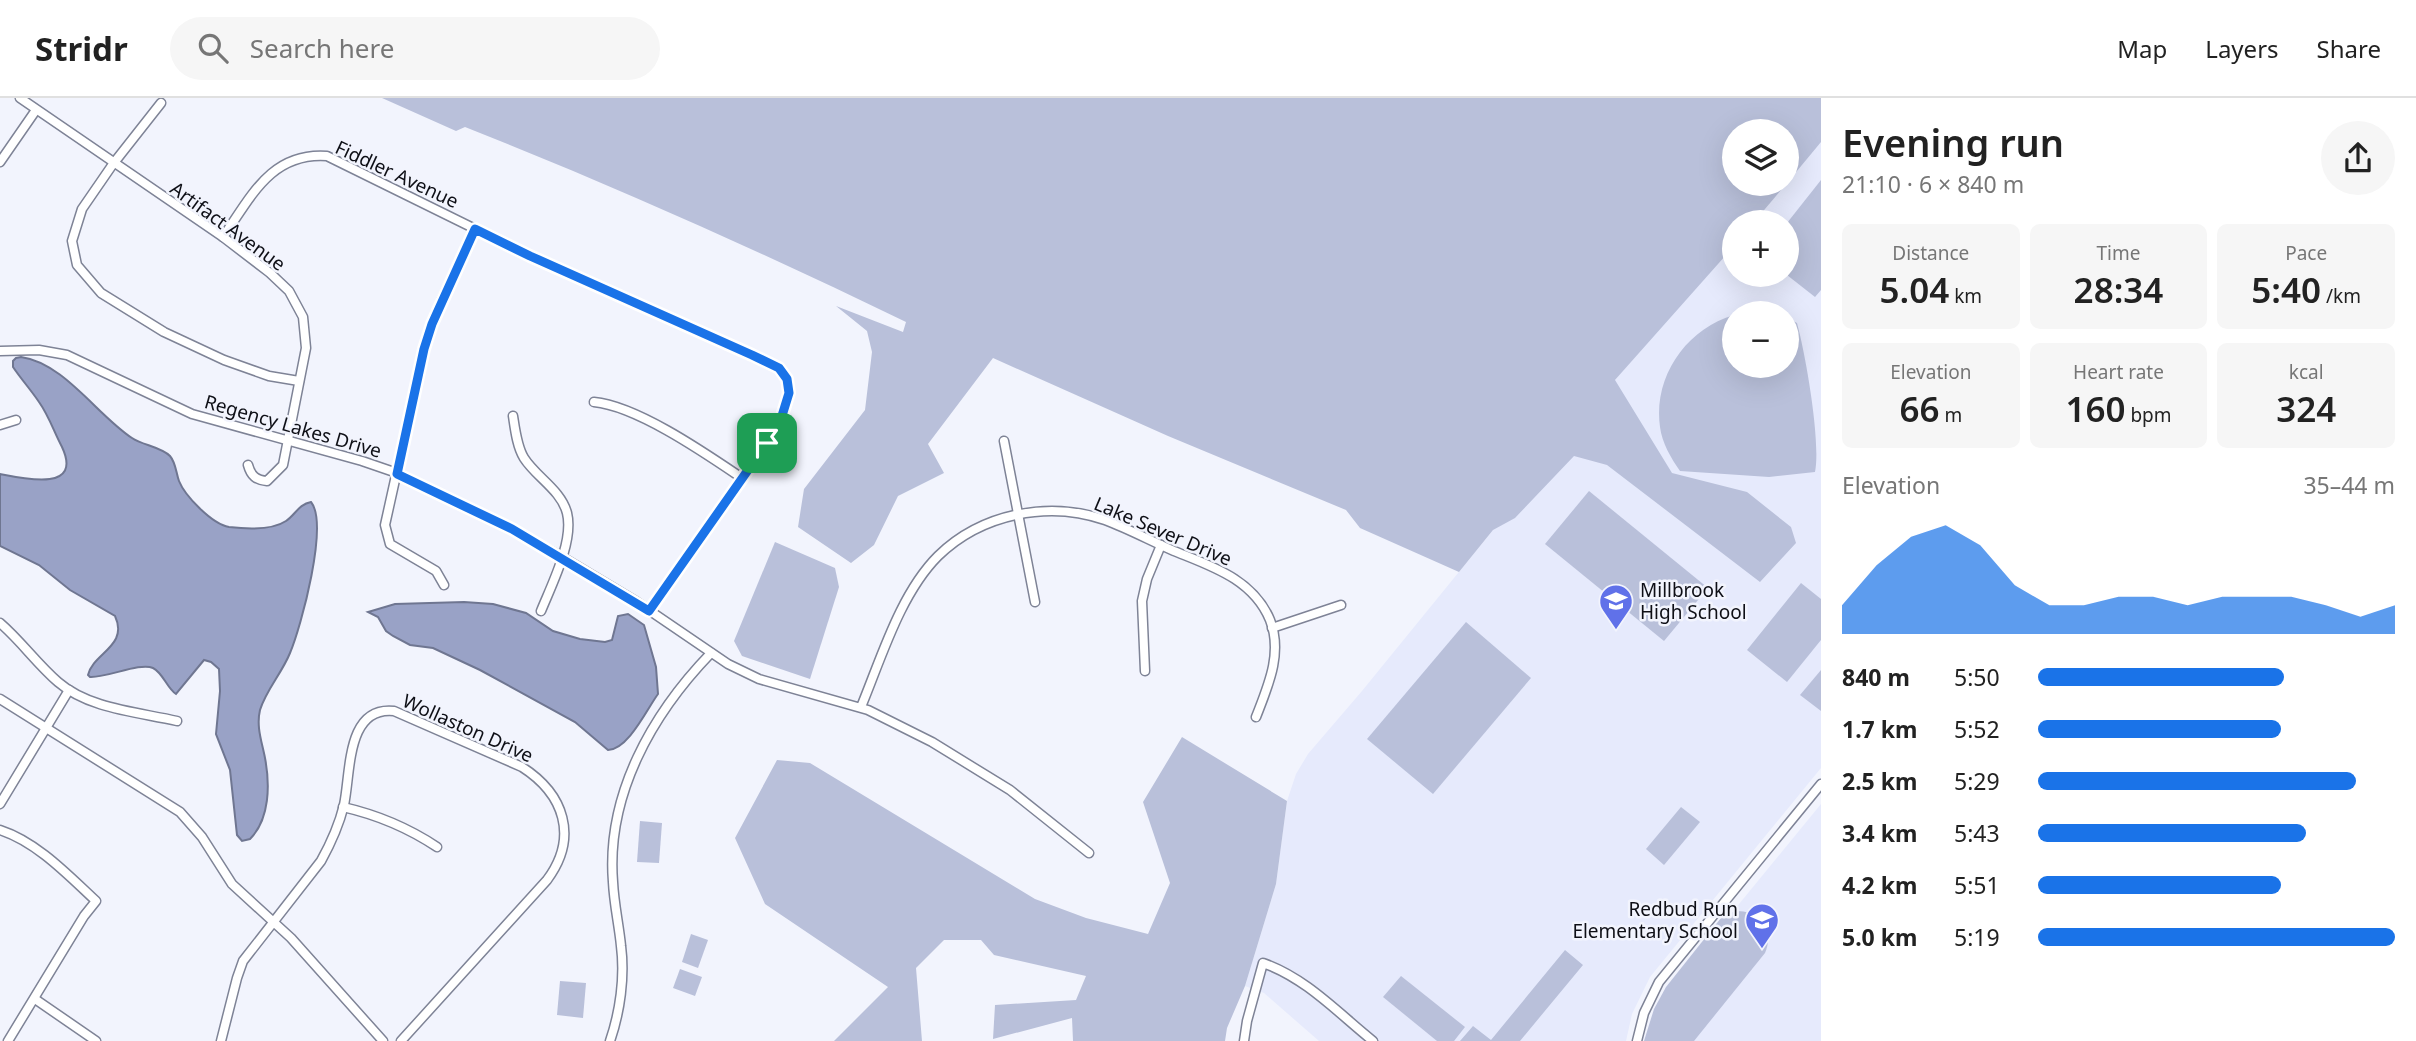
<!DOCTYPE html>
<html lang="en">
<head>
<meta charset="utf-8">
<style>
	:root { --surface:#fff; --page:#f6f6f6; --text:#222; --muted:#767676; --line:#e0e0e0; --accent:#1a73e8 }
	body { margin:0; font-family:"Noto Sans",sans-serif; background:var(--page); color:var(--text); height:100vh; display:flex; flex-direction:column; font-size:26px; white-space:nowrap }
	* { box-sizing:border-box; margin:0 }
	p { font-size:23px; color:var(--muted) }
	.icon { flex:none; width:38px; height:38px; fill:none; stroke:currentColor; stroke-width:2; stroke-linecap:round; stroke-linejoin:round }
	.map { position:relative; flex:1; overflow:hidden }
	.panel { display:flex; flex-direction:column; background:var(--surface); width:595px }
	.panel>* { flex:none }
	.buttons { position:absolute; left:1722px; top:21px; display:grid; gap:14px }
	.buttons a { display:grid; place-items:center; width:77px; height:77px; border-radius:50%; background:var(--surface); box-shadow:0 7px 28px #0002; font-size:35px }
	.pin { position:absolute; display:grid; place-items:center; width:60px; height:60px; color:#fff; margin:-30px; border-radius:14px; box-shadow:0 4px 10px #0006 }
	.round { display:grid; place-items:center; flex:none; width:74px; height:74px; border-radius:37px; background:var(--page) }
	.overview { display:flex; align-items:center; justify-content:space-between; height:119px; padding:0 21px }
	h1 { font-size:38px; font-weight:600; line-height:52px }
	.figures { display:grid; grid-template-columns:repeat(3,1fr); gap:10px; height:119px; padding:7px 21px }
	.figures div { display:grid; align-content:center; border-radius:10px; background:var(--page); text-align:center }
	.figures b { font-size:35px; font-weight:600 }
	.figures small { font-size:19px; font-weight:400 }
	.figures p { font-size:19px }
	.chart { height:196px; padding:14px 21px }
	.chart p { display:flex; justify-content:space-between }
	.chart svg { width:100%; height:126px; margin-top:7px; fill:var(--accent); opacity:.7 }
	ul { padding:0 21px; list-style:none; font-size:23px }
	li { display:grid; grid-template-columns:112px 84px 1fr; align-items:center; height:52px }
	li i { height:18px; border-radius:9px; background:var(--accent) }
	header { display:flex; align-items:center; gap:42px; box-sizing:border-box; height:98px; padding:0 35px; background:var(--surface); border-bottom:2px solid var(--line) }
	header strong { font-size:33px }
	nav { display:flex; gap:38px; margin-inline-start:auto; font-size:24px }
	.search { width:490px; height:63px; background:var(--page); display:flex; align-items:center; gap:18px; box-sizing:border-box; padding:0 24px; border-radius:38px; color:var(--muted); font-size:26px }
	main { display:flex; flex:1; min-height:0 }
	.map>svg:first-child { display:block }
	.built { fill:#e6eafc; fill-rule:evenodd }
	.green { fill:#b9c0da }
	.water { fill:#99a2c6; stroke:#6f7691; stroke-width:2 }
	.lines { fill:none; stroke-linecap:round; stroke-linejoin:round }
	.minor-casing { stroke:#7e8396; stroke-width:11 }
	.minor { stroke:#fff; stroke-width:8 }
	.route-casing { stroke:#fff; stroke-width:14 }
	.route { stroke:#1a73e8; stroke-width:9 }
	.labels { text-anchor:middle; stroke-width:5; stroke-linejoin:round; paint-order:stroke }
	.street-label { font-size:19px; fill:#0e0f16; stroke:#f2f4fd }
	.poi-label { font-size:19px; fill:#0e0f16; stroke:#f2f4fd; text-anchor:start }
</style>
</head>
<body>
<header>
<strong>Stridr</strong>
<div class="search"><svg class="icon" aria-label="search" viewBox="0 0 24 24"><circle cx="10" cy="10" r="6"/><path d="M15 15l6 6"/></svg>Search here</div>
<nav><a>Map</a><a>Layers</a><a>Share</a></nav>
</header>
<main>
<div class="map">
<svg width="1821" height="943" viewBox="0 0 1821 943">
	<rect width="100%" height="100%" fill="#f2f4fd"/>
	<!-- built -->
	<g class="built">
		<path d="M1821 29V670L1650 879 1632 916 1626 943H1319L1264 895 1245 888 1276 786 1287 703 1296 676 1308 656 1362 593 1734 136V177H1787V124H1744L1775 86H1787V71ZM1734 215H1787V268H1734Z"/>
		<polygon points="1821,706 1821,943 1649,943 1676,883"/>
	</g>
	<!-- green -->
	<g class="green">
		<path d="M382 0H1821V44L1787 85V33H1734V86H1786L1754 124H1734V148L1615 282 1672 375 1747 394 1791 429 1796 445 1760 484 1607 367 1574 358 1515 420 1493 432 1459 474 1360 430 1346 412 1168 338 993 260 928 346 944 375 898 398 874 447 851 465 798 429 804 391 865 312 872 254 867 233 836 208 903 234 906 224C761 154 615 88 465 29L456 33Z"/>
		<polygon points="1821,82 1821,192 1815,199 1787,177 1787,125"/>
		<path d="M1734 217V268H1787V220L1797 225C1806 258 1821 345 1815 374L1769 379 1680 373C1671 360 1662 345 1660 329 1653 279 1686 231 1734 217Z"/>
		<polygon points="1589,393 1708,490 1664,543 1545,446"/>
		<polygon points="775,444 835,470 839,489 810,581 742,558 734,543"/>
		<polygon points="1801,485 1821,501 1821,542 1787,584 1747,552"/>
		<polygon points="1466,524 1531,580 1433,696 1367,641"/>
		<polygon points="1821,572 1821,613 1800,597"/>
		<polygon points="1182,639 1287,703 1276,786 1245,888 1227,930 1225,943 1073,943 1072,920 993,941 995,907 1076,902 1086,878 994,857 981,842 944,842 916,870 922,943 834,943 888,889 765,806 735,740 777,662 810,665 1035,801 1086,820 1148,836 1170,785 1143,704"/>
		<polygon points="1681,709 1700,724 1664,767 1646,751"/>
		<polygon points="640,723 662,725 659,765 637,764"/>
		<path d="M1735 813C1760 812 1775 831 1765 855L1694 943H1644L1654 911 1666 889 1721 820Z"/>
		<polygon points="691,836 708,842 698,870 682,864"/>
		<polygon points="1565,852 1583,867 1520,943 1460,943 1473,928 1491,942"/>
		<polygon points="680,871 702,879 695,898 673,890"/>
		<polygon points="1401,878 1465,929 1454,943 1437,943 1383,899"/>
		<polygon points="560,883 586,885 583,920 557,917"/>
	</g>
	<!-- water -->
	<g class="water">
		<path d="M21 259C64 265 97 317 132 340 142 347 161 349 170 358 176 365 176 375 179 383 185 398 212 426 229 429 246 431 271 433 286 423 295 417 299 406 311 404 329 426 301 529 290 555 282 575 266 592 260 612 256 629 262 644 265 660 270 686 270 721 250 741L242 743 237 737 230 672 216 636 220 593 219 571 211 564 204 562 176 596C167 590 163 575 153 570 140 564 107 580 90 579L88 577C93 555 129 548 115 518L70 492 39 467 0 448V376C25 381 83 394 62 349 54 334 49 318 39 304 31 292 21 281 13 269V263L16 260Z"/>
		<path d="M464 504 493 506 526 515 553 533 580 541 605 544 612 542 618 518 628 516 644 527 656 569 658 596C647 611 628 652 608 652L575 624 480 572 433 550 410 547 393 538 386 533 378 519 368 514 395 506Z"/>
	</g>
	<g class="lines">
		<!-- minor casing -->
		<g class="minor-casing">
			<g id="minor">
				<path d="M20 0 223 139 270 175 289 193 303 219 306 250 283 367 267 383C256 382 251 378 248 367"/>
				<polyline points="161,5 113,66 82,111 72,143 77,167 101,195 164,234 224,262 269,278 299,283"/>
				<polyline points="0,64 36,12"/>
				<path d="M223 139C251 99 271 54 327 58L530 158 779 270C800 293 780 322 767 345L649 513"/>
				<polyline points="0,253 39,252 67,257 192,316 362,363 397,375 511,431 562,459 637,504 728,566 759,581 868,612 932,644 1010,692 1089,755"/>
				<path d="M594 304C637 308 705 355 742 380"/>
				<path d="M513 318C515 331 517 349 524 360 536 379 561 392 567 415 574 443 552 486 541 513"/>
				<polyline points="0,327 16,322"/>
				<polyline points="1004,343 1035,504"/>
				<polyline points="444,487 436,473 390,446 385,427 424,251 442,201 475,131"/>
				<path d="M0 525C21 543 37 566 58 584 89 611 138 614 177 623"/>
				<polyline points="1272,530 1341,507"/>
				<polyline points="1145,573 1142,503 1147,481 1161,447"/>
				<polyline points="0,601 180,714 202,739 232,786 291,840 383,943"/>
				<path d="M861 609C881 561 900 496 938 458 981 416 1048 402 1105 422 1129 431 1151 443 1174 453 1211 468 1253 481 1270 522 1283 555 1268 588 1256 619"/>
				<polyline points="0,706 69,592"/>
				<path d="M343 709C378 717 407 729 437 749"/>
				<path d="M0 732C37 744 68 777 96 803L84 818 8 943"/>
				<polyline points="35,901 96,943"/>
				<path d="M221 943 237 880 243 863 321 763C331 745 339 727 344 707 351 674 346 608 394 613L522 669C564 696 579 739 547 782L401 943"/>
				<path d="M610 943C620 914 625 879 621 848 619 827 614 806 613 784 606 697 652 616 711 555"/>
				<path d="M1244 943 1247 923 1263 865C1306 880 1338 915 1373 943"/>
				<polyline points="1637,943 1644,915 1659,884 1821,686"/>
			</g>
		</g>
		<!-- minor -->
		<use href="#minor" class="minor"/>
	</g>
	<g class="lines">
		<!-- route casing -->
		<g class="route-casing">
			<polygon id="route" points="475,131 530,158 752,257 779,270 787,281 789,295 781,321 767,345 649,513 512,431 397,376 424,251 432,226"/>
		</g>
		<!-- route -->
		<use href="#route" class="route"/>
	</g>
	<!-- icons -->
	<defs>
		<g id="school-pin" transform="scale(1.75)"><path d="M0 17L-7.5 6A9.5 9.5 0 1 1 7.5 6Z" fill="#6071e9" stroke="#f2f4fd"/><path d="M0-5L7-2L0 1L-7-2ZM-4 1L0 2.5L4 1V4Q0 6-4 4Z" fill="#fff"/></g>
	</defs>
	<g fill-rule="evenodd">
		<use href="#school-pin" x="1616" y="503"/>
		<use href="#school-pin" x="1762" y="822"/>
	</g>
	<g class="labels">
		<!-- street labels -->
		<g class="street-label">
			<text transform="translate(397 76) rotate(25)" y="7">Fiddler Avenue</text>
			<text transform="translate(228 128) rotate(36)" y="7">Artifact Avenue</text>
			<text transform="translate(293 328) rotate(16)" y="7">Regency Lakes Drive</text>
			<text transform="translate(1163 433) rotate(23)" y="7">Lake Sever Drive</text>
			<text transform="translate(468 630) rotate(24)" y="7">Wollaston Drive</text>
		</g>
		<!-- poi labels -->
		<g class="poi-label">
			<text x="1640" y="499">Millbrook<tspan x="1640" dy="22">High School</tspan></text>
			<text x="1738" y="818" text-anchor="end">Redbud Run<tspan x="1738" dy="22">Elementary School</tspan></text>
		</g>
	</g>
</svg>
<div class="buttons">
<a><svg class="icon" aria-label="layers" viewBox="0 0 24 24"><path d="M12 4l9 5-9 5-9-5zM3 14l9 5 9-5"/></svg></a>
<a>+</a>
<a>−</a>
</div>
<div class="pin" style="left:767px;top:345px;background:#1e9e55"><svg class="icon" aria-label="arrive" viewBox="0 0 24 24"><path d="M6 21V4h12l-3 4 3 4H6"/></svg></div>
</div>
<section class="panel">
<div class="overview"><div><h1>Evening run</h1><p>21:10 · 6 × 840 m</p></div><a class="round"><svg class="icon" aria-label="share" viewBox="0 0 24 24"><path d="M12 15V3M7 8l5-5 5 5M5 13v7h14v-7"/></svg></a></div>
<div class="figures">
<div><p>Distance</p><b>5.04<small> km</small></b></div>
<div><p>Time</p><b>28:34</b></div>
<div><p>Pace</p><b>5:40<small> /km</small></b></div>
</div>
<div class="figures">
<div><p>Elevation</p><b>66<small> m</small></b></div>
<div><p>Heart rate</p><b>160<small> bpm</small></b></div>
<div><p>kcal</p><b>324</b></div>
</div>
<div class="chart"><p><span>Elevation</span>35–44 m</p>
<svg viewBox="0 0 160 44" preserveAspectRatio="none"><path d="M0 44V34L10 20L20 10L30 6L40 13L50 27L60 34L70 34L80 31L90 31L100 34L110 31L120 31L130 31L140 34L150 38L160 34V44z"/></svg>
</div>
<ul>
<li><b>840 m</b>5:50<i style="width:69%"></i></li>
<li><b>1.7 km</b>5:52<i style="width:68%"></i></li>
<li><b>2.5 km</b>5:29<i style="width:89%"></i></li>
<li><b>3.4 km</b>5:43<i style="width:75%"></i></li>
<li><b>4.2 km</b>5:51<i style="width:68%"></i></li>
<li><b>5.0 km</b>5:19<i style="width:100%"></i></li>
</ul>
</section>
</main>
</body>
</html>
